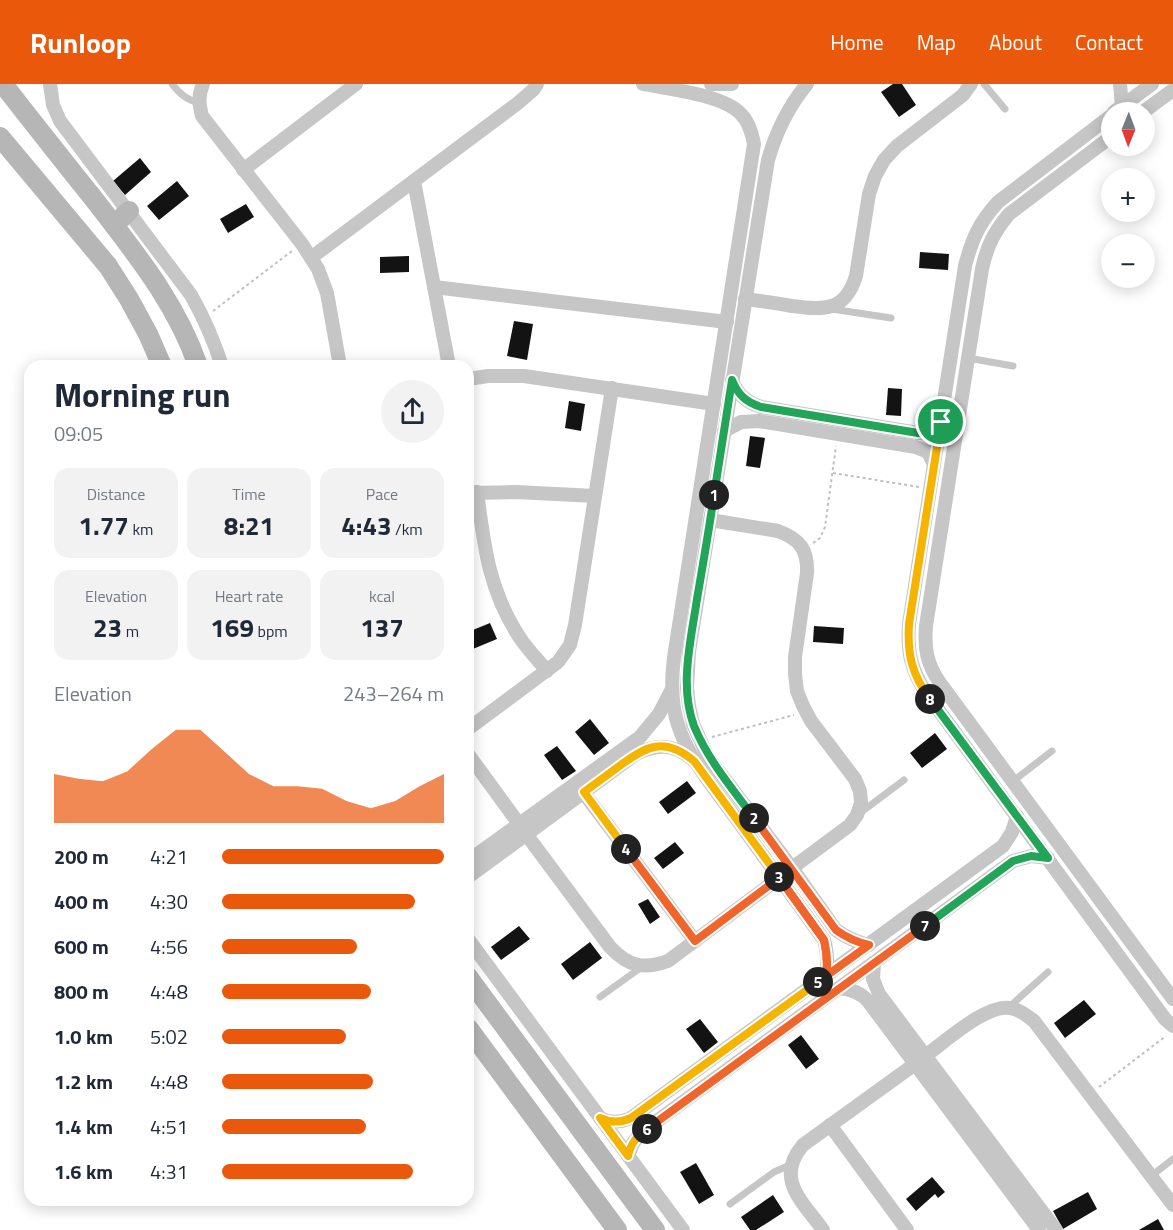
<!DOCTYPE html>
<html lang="en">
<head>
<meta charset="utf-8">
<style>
	:root { --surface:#fff; --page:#f2f2f3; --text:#1f2937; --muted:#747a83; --accent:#ea580c }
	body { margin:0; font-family:"Titillium Web",sans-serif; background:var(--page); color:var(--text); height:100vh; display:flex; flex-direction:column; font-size:22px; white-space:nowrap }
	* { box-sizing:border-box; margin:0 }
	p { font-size:20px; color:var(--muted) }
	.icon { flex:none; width:33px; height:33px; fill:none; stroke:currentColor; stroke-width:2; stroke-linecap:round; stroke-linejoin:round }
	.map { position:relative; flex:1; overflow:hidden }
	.sheet { position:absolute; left:24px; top:276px; width:450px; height:846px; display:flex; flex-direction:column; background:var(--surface); border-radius:18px; box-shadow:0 3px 15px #0003 }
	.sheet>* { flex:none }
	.needle { width:39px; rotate:181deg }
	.buttons { position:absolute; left:1101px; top:18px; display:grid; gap:12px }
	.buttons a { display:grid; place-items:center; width:54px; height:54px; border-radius:50%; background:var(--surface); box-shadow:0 3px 15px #0003; font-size:30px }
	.pin { position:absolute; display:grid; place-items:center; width:51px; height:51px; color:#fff; margin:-26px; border:3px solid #fff; border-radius:50%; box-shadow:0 2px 6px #0007 }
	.km { position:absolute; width:30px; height:30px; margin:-15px; border-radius:50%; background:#222; color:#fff; font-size:16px; line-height:30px; text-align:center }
	.round { display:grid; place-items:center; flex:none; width:63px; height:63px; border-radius:32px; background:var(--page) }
	.overview { display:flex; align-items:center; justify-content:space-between; height:102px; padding:0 30px }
	h1 { font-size:33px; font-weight:700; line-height:45px }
	.figures { display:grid; grid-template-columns:repeat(3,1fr); gap:9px; height:102px; padding:6px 30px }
	.figures div { display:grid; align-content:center; border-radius:15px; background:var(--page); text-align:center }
	.figures b { font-size:26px; font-weight:700 }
	.figures small { font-size:16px; font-weight:400 }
	.figures p { font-size:16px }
	.chart { height:168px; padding:12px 30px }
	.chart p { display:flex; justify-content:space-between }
	.chart svg { width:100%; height:108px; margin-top:6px; fill:var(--accent); opacity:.7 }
	ul { padding:0 30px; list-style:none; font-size:20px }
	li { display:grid; grid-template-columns:96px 72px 1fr; align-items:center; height:45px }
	li i { height:15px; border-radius:8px; background:var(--accent) }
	header { display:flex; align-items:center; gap:36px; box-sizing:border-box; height:84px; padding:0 30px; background:var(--accent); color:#fff }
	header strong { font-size:28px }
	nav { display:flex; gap:33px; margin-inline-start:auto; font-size:21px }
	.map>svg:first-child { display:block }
	.building { fill:#131313 }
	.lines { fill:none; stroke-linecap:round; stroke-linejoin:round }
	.path { stroke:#c0c0c0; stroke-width:2; stroke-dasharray:3 3; stroke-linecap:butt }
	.lane { stroke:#c6c6c6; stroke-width:7 }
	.street { stroke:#c6c6c6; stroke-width:14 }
	.secondary { stroke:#b6b6b6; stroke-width:20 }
	.split-1-casing { stroke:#fff; stroke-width:12 }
	.split-2-casing { stroke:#fff; stroke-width:12 }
	.split-3-casing { stroke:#fff; stroke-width:12 }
	.split-4-casing { stroke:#fff; stroke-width:12 }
	.split-5-casing { stroke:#fff; stroke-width:12 }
	.split-6-casing { stroke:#fff; stroke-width:12 }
	.split-7-casing { stroke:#fff; stroke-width:12 }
	.split-8-casing { stroke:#fff; stroke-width:12 }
	.split-9-casing { stroke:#fff; stroke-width:12 }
	.split-1 { stroke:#22a559; stroke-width:8 }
	.split-2 { stroke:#22a559; stroke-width:8 }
	.split-3 { stroke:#f0652b; stroke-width:8 }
	.split-4 { stroke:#f5b400; stroke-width:8 }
	.split-5 { stroke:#f0652b; stroke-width:8 }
	.split-6 { stroke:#f5b400; stroke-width:8 }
	.split-7 { stroke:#f0652b; stroke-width:8 }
	.split-8 { stroke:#22a559; stroke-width:8 }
	.split-9 { stroke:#f5b400; stroke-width:8 }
</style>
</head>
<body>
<header>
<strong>Runloop</strong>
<nav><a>Home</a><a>Map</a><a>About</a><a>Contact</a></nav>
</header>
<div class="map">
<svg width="1173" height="1146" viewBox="0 0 1173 1146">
	<rect width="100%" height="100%" fill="#fff"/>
	<!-- building -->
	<g class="building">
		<polygon points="893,0 902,0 916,21 899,33 881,8"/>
		<polygon points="140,74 151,88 125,111 113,97"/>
		<polygon points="177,97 189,112 159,136 147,122"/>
		<polygon points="246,120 254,133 228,149 220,135"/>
		<polygon points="920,168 949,170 948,186 919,184"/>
		<polygon points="409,172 409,188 380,189 380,173"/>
		<polygon points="514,237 533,240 527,276 507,272"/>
		<polygon points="888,304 902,305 901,332 886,331"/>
		<polygon points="569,317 585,320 581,347 565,344"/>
		<polygon points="750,352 765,354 760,384 746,382"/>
		<polygon points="490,539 497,555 468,567 468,548"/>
		<polygon points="814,542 844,544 843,560 813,558"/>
		<polygon points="590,635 609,659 594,671 575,648"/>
		<polygon points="935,649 947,665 922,684 910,669"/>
		<polygon points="557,662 576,687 562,696 544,671"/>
		<polygon points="687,697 696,709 668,730 659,718"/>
		<polygon points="675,758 684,769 663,785 654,774"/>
		<polygon points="648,815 660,833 650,840 638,820"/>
		<polygon points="519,842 530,855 501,876 491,863"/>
		<polygon points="590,858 602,874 573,896 561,880"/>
		<polygon points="1084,916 1096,930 1065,954 1054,939"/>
		<polygon points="700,935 718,958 704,969 686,945"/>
		<polygon points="801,951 819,975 806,985 788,961"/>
		<polygon points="696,1079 714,1111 699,1120 680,1088"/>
		<polygon points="932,1093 945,1108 938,1114 935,1110 916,1127 906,1115"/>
		<polygon points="1088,1108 1097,1125 1063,1145 1053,1127"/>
		<polygon points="773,1111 784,1128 756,1146 750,1146 741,1133"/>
		<polygon points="1158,1135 1164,1146 1139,1146"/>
	</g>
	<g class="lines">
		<!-- path -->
		<g class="path">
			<polyline points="213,227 292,167"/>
			<polyline points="833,389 919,403"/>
			<polyline points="813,459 820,454 825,443 836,362"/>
			<polyline points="712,653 794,631"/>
			<polyline points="1099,1003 1166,952"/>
		</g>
		<!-- lane -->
		<g class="lane">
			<path d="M172 0C180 10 187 16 199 19"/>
			<polyline points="984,0 1005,25"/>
			<polyline points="832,225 891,234"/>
			<polyline points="968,274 1013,282"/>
			<polyline points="1012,698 1052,667"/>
			<polyline points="860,729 904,696"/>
			<polyline points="600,913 643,882"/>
			<polyline points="1008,924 1048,888"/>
			<polyline points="1151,1092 1173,1075"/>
			<polyline points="730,1120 774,1088 790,1081"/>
		</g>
		<!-- street -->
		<g class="street">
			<path d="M50 0 53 21 60 37 191 211C204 234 214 257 222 282"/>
			<path d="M203 0C198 11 199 20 202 32L302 160 318 185 327 209 340 282"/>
			<path d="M643 0C669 5 723 11 741 30 749 38 752 49 754 60L675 567C671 593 670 619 679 644 691 678 715 705 735 733 765 774 794 815 824 856 828 869 828 879 826 892"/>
			<polyline points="711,0 732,0"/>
			<path d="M807 0C788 23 776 48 768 76L689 568 687 604 689 622 693 640 708 673 792 784 836 846C847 854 856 858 869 861"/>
			<polyline points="1120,0 1122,22 1125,27"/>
			<polyline points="1114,28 1152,0"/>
			<polyline points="1143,28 1173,6"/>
			<path d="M1112 31 998 118C979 139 972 155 965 182L909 540C907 568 911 585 926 609L1165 935 1173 942"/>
			<path d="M1112 52 1009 130C994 148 987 162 982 185L926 542C924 565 927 580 940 599L1173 915"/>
			<polyline points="243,86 356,0"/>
			<polyline points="414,97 449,282"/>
			<polyline points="312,173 518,19 533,6 537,0"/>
			<polyline points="434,203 727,238"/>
			<path d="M745 215C761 217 776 219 792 222 824 226 845 228 856 192L869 110 875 92 884 76 897 62 963 11 971 0"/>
			<polyline points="468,295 488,292 524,292 714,320"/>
			<path d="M732 296C738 311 746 318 761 323L918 349 931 347 941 338"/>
			<polyline points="724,347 741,338 759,337 916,363 928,368 934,380"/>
			<path d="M477 408C484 462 489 507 520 554 528 566 538 576 547 587"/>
			<polyline points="469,409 516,408 595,412"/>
			<path d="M710 436 778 447C800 455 808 466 807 489L795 573V590L797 607 803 622 811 637 855 695 860 707 861 719 857 731 850 741 792 784"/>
			<polyline points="468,645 558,578 570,561 575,541 612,304"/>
			<polyline points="468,670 519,740"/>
			<polyline points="583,708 695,857"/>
			<path d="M526 750 610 863C628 882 643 886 668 877L779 794"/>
			<polyline points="468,777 640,653 659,630 672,605"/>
			<path d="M468 793 636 670C658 659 674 660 693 676"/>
			<polyline points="468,855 683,1146"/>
			<polyline points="874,879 873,895 879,910 1056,1146"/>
			<path d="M839 904C851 905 860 908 868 917L1039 1146"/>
			<path d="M925 972C945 958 986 920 1010 924 1020 926 1026 931 1034 937L1173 1121"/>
			<path d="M600 1034C611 1039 620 1039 631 1034L1003 762 1012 748 1017 732"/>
			<polyline points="830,1041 907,1146"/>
			<polyline points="628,1072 633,1059 642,1048 1013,777 1031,772 1048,774"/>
			<path d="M823 1146C803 1118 774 1095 803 1061L915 980"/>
		</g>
		<!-- secondary -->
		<g class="secondary">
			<path d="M3 0C34 40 65 79 97 119 136 170 177 220 198 282"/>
			<polyline points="0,53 108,182 129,215 148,250 162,282"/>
			<polyline points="114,141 129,127"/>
			<polyline points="468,893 655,1146"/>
			<polyline points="468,944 617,1146"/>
		</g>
	</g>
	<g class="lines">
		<!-- split-1 casing -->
		<g class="split-1-casing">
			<path id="split-1" d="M714 411 732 296C738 311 746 318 761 323L918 349 931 347 941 338"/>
		</g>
		<!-- split-2 casing -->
		<g class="split-2-casing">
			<path id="split-2" d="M714 411C709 446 703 480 697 515 691 556 679 602 694 642 708 676 732 704 754 734"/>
		</g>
		<!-- split-3 casing -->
		<g class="split-3-casing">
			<path id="split-3" d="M754 734 836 846C847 854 856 858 869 861L826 892C828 879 827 869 824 856L779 793"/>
		</g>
		<!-- split-4 casing -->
		<g class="split-4-casing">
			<path id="split-4" d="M626 765 584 708C595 700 607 691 618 683 646 662 664 652 694 677L779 793"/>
		</g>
		<!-- split-5 casing -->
		<g class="split-5-casing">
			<path id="split-5" d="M626 765 695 857 779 794 824 856C827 869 828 879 826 892L818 898"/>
		</g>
		<!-- split-6 casing -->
		<g class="split-6-casing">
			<path id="split-6" d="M647 1045C637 1052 631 1059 628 1072L600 1034C611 1039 620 1039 631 1034L818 898"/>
		</g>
		<!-- split-7 casing -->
		<g class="split-7-casing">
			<polyline id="split-7" points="647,1045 925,842"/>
		</g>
		<!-- split-8 casing -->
		<g class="split-8-casing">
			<polyline id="split-8" points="925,842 1013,777 1031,772 1048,774 930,615"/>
		</g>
		<!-- split-9 casing -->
		<g class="split-9-casing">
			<path id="split-9" d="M930 615C912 591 907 570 909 540L941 338"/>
		</g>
		<!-- split-1 -->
		<use href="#split-1" class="split-1"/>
		<!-- split-2 -->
		<use href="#split-2" class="split-2"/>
		<!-- split-3 -->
		<use href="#split-3" class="split-3"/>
		<!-- split-4 -->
		<use href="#split-4" class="split-4"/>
		<!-- split-5 -->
		<use href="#split-5" class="split-5"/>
		<!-- split-6 -->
		<use href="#split-6" class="split-6"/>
		<!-- split-7 -->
		<use href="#split-7" class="split-7"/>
		<!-- split-8 -->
		<use href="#split-8" class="split-8"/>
		<!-- split-9 -->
		<use href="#split-9" class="split-9"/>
	</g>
</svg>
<div class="buttons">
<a><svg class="needle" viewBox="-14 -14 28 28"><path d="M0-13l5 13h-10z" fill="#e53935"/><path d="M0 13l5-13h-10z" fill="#747a83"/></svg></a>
<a>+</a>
<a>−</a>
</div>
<div class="pin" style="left:941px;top:338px;background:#1e9e55"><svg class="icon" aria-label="arrive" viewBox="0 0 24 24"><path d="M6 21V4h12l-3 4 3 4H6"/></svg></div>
<b class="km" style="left:714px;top:411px">1</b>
<b class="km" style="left:754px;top:734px">2</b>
<b class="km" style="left:779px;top:793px">3</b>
<b class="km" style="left:626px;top:765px">4</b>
<b class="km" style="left:818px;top:898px">5</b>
<b class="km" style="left:647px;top:1045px">6</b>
<b class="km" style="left:925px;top:842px">7</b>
<b class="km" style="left:930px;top:615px">8</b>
<section class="sheet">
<div class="overview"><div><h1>Morning run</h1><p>09:05</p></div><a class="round"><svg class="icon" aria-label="share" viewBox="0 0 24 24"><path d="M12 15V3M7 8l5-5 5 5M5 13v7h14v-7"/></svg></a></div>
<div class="figures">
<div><p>Distance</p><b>1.77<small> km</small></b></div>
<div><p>Time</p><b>8:21</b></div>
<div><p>Pace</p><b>4:43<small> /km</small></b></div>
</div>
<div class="figures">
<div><p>Elevation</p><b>23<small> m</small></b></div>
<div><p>Heart rate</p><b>169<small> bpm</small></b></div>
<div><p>kcal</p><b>137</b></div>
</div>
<div class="chart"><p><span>Elevation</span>243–264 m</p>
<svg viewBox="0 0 160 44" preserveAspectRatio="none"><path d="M0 44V24L10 26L20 27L30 23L40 14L50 6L60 6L70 15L80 24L90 29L100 29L110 30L120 35L130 38L140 35L150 29L160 24V44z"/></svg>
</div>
<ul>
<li><b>200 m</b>4:21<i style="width:100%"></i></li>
<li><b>400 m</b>4:30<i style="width:87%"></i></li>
<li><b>600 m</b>4:56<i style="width:61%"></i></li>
<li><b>800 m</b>4:48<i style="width:67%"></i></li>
<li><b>1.0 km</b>5:02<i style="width:56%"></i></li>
<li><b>1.2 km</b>4:48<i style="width:68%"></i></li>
<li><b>1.4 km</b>4:51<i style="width:65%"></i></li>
<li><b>1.6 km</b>4:31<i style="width:86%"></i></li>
</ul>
</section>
</div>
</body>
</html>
